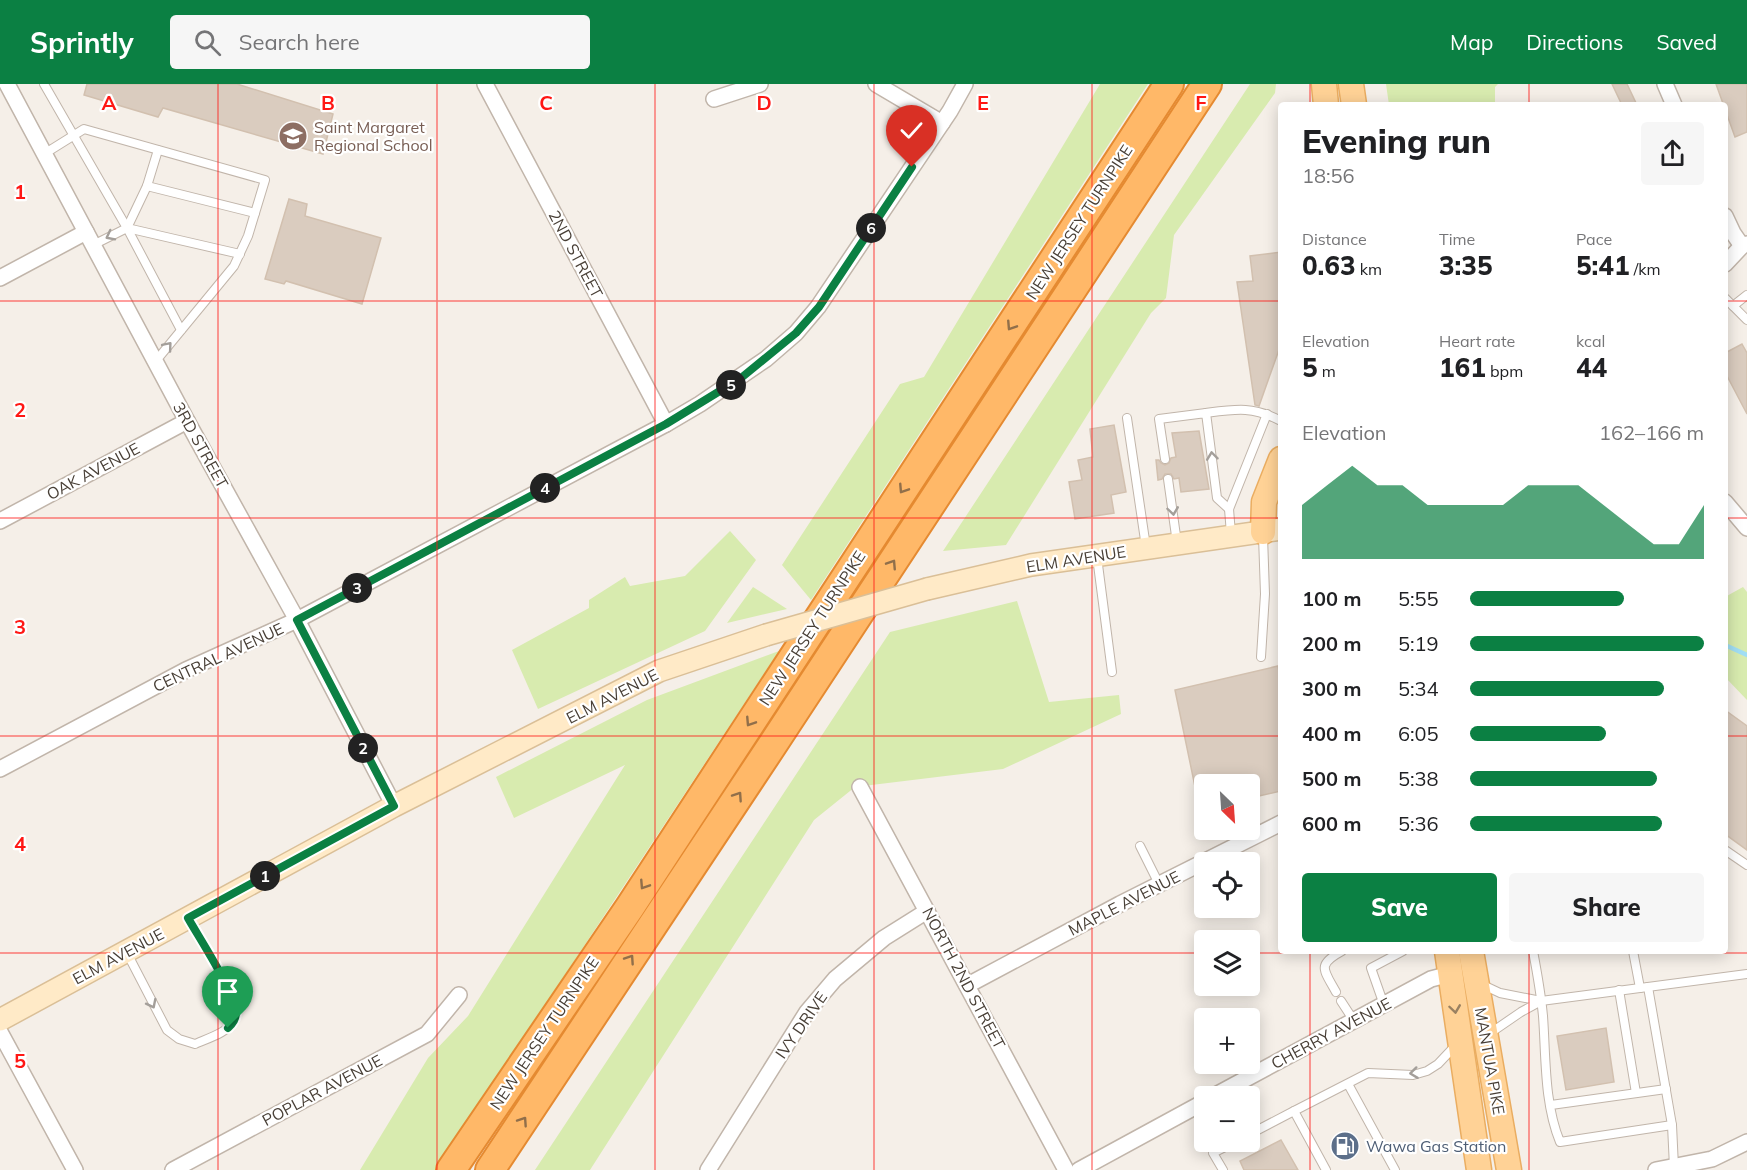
<!DOCTYPE html>
<html lang="en">
<head>
<meta charset="utf-8">
<style>
	:root { --surface:#fff; --page:#f6f6f6; --text:#202124; --muted:#757577; --accent:#0b8043 }
	body { margin:0; font-family:Mulish,sans-serif; background:var(--page); color:var(--text); height:100vh; display:flex; flex-direction:column; font-size:22px; white-space:nowrap }
	* { box-sizing:border-box; margin:0 }
	p { font-size:20px; color:var(--muted) }
	.icon { flex:none; width:33px; height:33px; fill:none; stroke:currentColor; stroke-width:2; stroke-linecap:round; stroke-linejoin:round }
	.map { position:relative; flex:1; overflow:hidden }
	.details { position:absolute; left:1278px; top:18px; width:450px; height:852px; display:flex; flex-direction:column; background:var(--surface); border-radius:6px; box-shadow:0 3px 15px #0003 }
	.details>* { flex:none }
	.needle { width:39px; rotate:155deg }
	.controls { position:absolute; left:1194px; top:690px; display:grid; gap:12px }
	.controls a { display:grid; place-items:center; width:66px; height:66px; border-radius:6px; background:var(--surface); box-shadow:0 3px 15px #0003; font-size:30px }
	.pin { position:absolute; display:grid; place-items:center; width:51px; height:51px; color:#fff; margin:-62px -26px; border-radius:50% 50% 50% 0; rotate:-45deg; box-shadow:0 0 6px #0007 }
	.pin .icon { rotate:45deg }
	.km { position:absolute; width:30px; height:30px; margin:-15px; border-radius:50%; background:#222; color:#fff; font-size:16px; line-height:30px; text-align:center }
	.round { display:grid; place-items:center; flex:none; width:63px; height:63px; border-radius:6px; background:var(--page) }
	.head { display:flex; align-items:center; justify-content:space-between; height:102px; padding:0 24px }
	h1 { font-size:33px; font-weight:800; line-height:45px }
	.stats { display:grid; grid-template-columns:repeat(3,1fr); gap:9px; height:102px; padding:6px 24px }
	.stats div { display:grid; align-content:center }
	.stats b { font-size:26px; font-weight:800 }
	.stats small { font-size:16px; font-weight:400 }
	.stats p { font-size:16px }
	.chart { height:168px; padding:12px 24px }
	.chart p { display:flex; justify-content:space-between }
	.chart svg { width:100%; height:108px; margin-top:6px; fill:var(--accent); opacity:.7 }
	.action { display:flex; gap:12px; margin-top:auto; padding:12px 24px }
	.action a { flex:1; height:69px; border-radius:6px; background:var(--accent); color:#fff; font-size:24px; font-weight:800; line-height:69px; text-align:center }
	.action a+a { background:var(--page); color:var(--text) }
	ul { padding:0 24px; list-style:none; font-size:20px }
	li { display:grid; grid-template-columns:96px 72px 1fr; align-items:center; height:45px }
	li i { height:15px; border-radius:8px; background:var(--accent) }
	header { display:flex; align-items:center; gap:36px; box-sizing:border-box; height:84px; padding:0 30px; background:var(--accent); color:#fff }
	header strong { font-size:28px }
	nav { display:flex; gap:33px; margin-inline-start:auto; font-size:21px }
	.search { width:420px; height:54px; background:var(--page); display:flex; align-items:center; gap:15px; box-sizing:border-box; padding:0 21px; border-radius:6px; color:var(--muted); font-size:22px }
	.map>svg:first-child { display:block }
	.green { fill:#d8ebaf }
	.lines { fill:none; stroke-linecap:round; stroke-linejoin:round }
	.stream { stroke:#a1def4; stroke-width:4.5 }
	.building { fill:#daccbf; stroke:#d2c0af; stroke-width:1.5 }
	.service-casing { stroke:#c1b5aa; stroke-width:10 }
	.minor-casing { stroke:#c1b5aa; stroke-width:18 }
	.secondary-casing { stroke:#dabf97; stroke-width:24 }
	.primary-casing { stroke:#eaad61; stroke-width:27 }
	.motorway-casing { stroke:#e58a31; stroke-width:32 }
	.service { stroke:#fff; stroke-width:8 }
	.minor { stroke:#fff; stroke-width:15 }
	.secondary { stroke:#ffeac7; stroke-width:21 }
	.primary { stroke:#ffd296; stroke-width:24 }
	.motorway { stroke:#ffb868; stroke-width:28 }
	.secondary-bridge-casing { stroke:#dabf97; stroke-width:24; stroke-linecap:butt }
	.secondary-bridge { stroke:#ffeac7; stroke-width:21 }
	.oneway { stroke:#a49f9a }
	.oneway2 { stroke:#916f4a }
	.oneway3 { stroke:#9a8161 }
	.route-casing { stroke:#fff; stroke-width:12 }
	.route { stroke:#0b8043; stroke-width:8 }
	.grid { fill:none; stroke:#ff1714; stroke-width:1.5; stroke-opacity:0.55 }
	.labels { text-anchor:middle; stroke-width:4.5; stroke-linejoin:round; paint-order:stroke }
	.education-label { font-size:16px; fill:#785e54; stroke:#fff; text-anchor:start }
	.street-label { font-size:16px; fill:#483f36; stroke:#fff }
	.service-label { font-size:16px; fill:#4e5e75; stroke:#fff; text-anchor:start }
	.grid-label { font-size:20px; text-anchor:middle; font-weight:bold; fill:#ff1714; stroke:#fff; stroke-width:4.5; stroke-linejoin:round; paint-order:stroke }
</style>
</head>
<body>
<header>
<strong>Sprintly</strong>
<div class="search"><svg class="icon" aria-label="search" viewBox="0 0 24 24"><circle cx="10" cy="10" r="6"/><path d="M15 15l6 6"/></svg>Search here</div>
<nav><a>Map</a><a>Directions</a><a>Saved</a></nav>
</header>
<div class="map">
<svg width="1747" height="1086" viewBox="0 0 1747 1086">
	<rect width="100%" height="100%" fill="#f5efe8"/>
	<!-- green -->
	<g class="green">
		<polygon points="1100,0 1148,0 811,516 782,481 900,300 924,293"/>
		<polygon points="1250,0 1276,0 1275,9 1174,151 1166,214 1151,229 1006,461 943,467"/>
		<polygon points="1386,0 1498,0 1495,3 1495,21 1389,21"/>
		<polygon points="730,447 756,476 705,547 538,625 512,566 589,524 589,516 625,493 630,502 685,492"/>
		<polygon points="753,503 787,525 727,539"/>
		<polygon points="1743,503 1747,508 1747,616 1725,593 1725,513"/>
		<polygon points="1017,517 1049,618 1119,611 1121,630 1003,685 855,703 814,736 590,1086 535,1086 890,548"/>
		<polygon points="779,567 436,1086 360,1086 428,974 468,932 625,681 514,734 496,693 647,616"/>
	</g>
	<g class="lines">
		<!-- stream -->
		<polyline class="stream" points="1725,561 1747,571"/>
	</g>
	<!-- building -->
	<g class="building">
		<polygon points="87,0 237,0 333,30 323,70 163,24 158,33 84,11"/>
		<polygon points="1612,0 1627,0 1637,21 1622,21"/>
		<polygon points="1716,0 1747,0 1747,48 1735,53"/>
		<polygon points="289,115 307,120 305,132 381,154 362,220 286,197 284,200 265,195"/>
		<polygon points="1281,168 1281,260 1259,322 1255,321 1237,198 1253,197 1250,172"/>
		<polygon points="1742,260 1747,269 1747,330 1725,288 1725,269"/>
		<polygon points="1114,341 1126,408 1111,411 1114,429 1075,435 1069,398 1082,396 1078,376 1093,373 1090,345"/>
		<polygon points="1199,347 1209,405 1181,408 1179,394 1174,395 1171,390 1165,390 1162,395 1158,396 1156,376 1159,376 1161,379 1165,381 1169,379 1171,374 1176,373 1172,349"/>
		<polygon points="1278,582 1281,599 1281,707 1250,714 1250,700 1204,700 1204,722 1199,722 1175,606"/>
		<polygon points="1725,626 1747,642 1747,766 1725,750"/>
		<polygon points="1606,944 1614,998 1566,1006 1557,952"/>
		<polygon points="1281,1056 1298,1086 1244,1086 1240,1077"/>
	</g>
	<g class="lines">
		<!-- service casing -->
		<g class="service-casing">
			<g id="service">
				<polyline points="44,0 127,144 181,246"/>
				<polyline points="158,66 147,102 127,144 240,170"/>
				<polyline points="44,70 84,45 265,96 248,152 234,182 155,278"/>
				<polyline points="147,102 255,129"/>
				<polyline points="93,161 127,144"/>
				<polyline points="1725,214 1747,236"/>
				<polyline points="1733,222 1747,211"/>
				<path d="M1206 329C1236 325 1253 322 1281 337"/>
				<polyline points="1127,334 1146,463"/>
				<polyline points="1165,375 1159,335 1206,329 1217,414 1229,425"/>
				<polyline points="1168,395 1177,459"/>
				<polyline points="1231,450 1229,425 1267,330"/>
				<polyline points="1097,473 1112,588"/>
				<polyline points="1261,573 1265,510 1263,452"/>
				<polyline points="1140,762 1159,800"/>
				<polyline points="1725,766 1747,781"/>
				<path d="M1533 867C1537 888 1541 911 1543 932 1546 973 1544 1019 1560 1058L1672 1041"/>
				<polyline points="1633,867 1640,904"/>
				<path d="M127 869 167 946 179 955 195 960C206 955 229 948 235 936 242 920 198 852 189 835"/>
				<polyline points="1483,901 1500,909 1541,917 1747,890"/>
				<polyline points="1648,903 1672,1041 1674,1083"/>
				<polyline points="1619,906 1636,1009"/>
				<path d="M1336 908C1324 886 1316 881 1342 867"/>
				<polyline points="1341,917 1354,937"/>
				<polyline points="1384,921 1371,884 1403,867"/>
				<polyline points="1489,950 1521,928 1541,917"/>
				<polyline points="1348,1000 1395,1086"/>
				<polyline points="1551,1021 1666,1005"/>
				<polyline points="1250,1050 1294,1027"/>
				<polyline points="1223,1086 1213,1069 1235,1058"/>
				<polyline points="1326,1086 1294,1027 1368,989 1413,991 1427,987 1438,980 1455,962"/>
			</g>
		</g>
		<!-- minor casing -->
		<g class="minor-casing">
			<g id="minor">
				<polyline points="7,0 187,337 297,536 394,722"/>
				<polyline points="485,0 666,340"/>
				<polyline points="876,0 942,39"/>
				<polyline points="1665,0 1674,21"/>
				<polyline points="714,15 760,0"/>
				<polyline points="1725,132 1733,149 1742,162"/>
				<polyline points="1725,180 1742,162 1747,160"/>
				<polyline points="0,194 86,148"/>
				<polyline points="1725,418 1747,444"/>
				<polyline points="0,437 187,337"/>
				<polyline points="0,685 186,586 297,536 666,340 700,320 766,275 796,249 818,223 950,27 965,0"/>
				<polyline points="860,703 1066,1086"/>
				<polyline points="968,901 1120,820 1281,739"/>
				<polyline points="0,948 75,1086"/>
				<polyline points="1214,1012 1431,895 1450,890"/>
				<polyline points="173,1086 427,950 459,911"/>
				<polyline points="708,1086 807,928 835,895 884,854 927,827"/>
				<polyline points="1079,1086 1204,1018"/>
				<polyline points="1656,1086 1712,1075 1747,1058"/>
			</g>
		</g>
		<!-- secondary casing -->
		<g class="secondary-casing">
			<g id="secondary">
				<polyline points="927,505 1031,481 1281,445"/>
				<polyline points="0,936 394,722 659,587 766,551"/>
			</g>
		</g>
		<!-- primary casing -->
		<g class="primary-casing">
			<g id="primary">
				<polyline points="1324,0 1326,21"/>
				<polyline points="1351,0 1354,21"/>
				<polyline points="1263,448 1264,418 1281,375"/>
				<polyline points="1447,867 1479,1086"/>
				<polyline points="1471,867 1509,1086"/>
			</g>
		</g>
		<!-- motorway casing -->
		<g class="motorway-casing">
			<g id="motorway">
				<polyline points="451,1086 630,823 1169,0"/>
				<polyline points="490,1086 773,660 1207,0"/>
			</g>
		</g>
		<!-- service -->
		<use href="#service" class="service"/>
		<!-- minor -->
		<use href="#minor" class="minor"/>
		<!-- secondary -->
		<use href="#secondary" class="secondary"/>
		<!-- primary -->
		<use href="#primary" class="primary"/>
		<!-- motorway -->
		<use href="#motorway" class="motorway"/>
		<!-- secondary-bridge casing -->
		<g class="secondary-bridge-casing">
			<polyline id="secondary-bridge" points="766,551 927,505"/>
		</g>
		<!-- secondary-bridge -->
		<use href="#secondary-bridge" class="secondary-bridge"/>
	</g>
	<!-- one-way arrows -->
	<defs><path id="oneway-chevron" d="M-2-3.5L2.5 0L-2 3.5" fill="none" stroke-width="1.6" stroke-linecap="round" stroke-linejoin="round" transform="scale(1.5)"/></defs>
	<g class="oneway">
		<use href="#oneway-chevron" transform="translate(110 152) rotate(153)"/>
		<use href="#oneway-chevron" transform="translate(168 262) rotate(-50)"/>
		<use href="#oneway-chevron" transform="translate(1212 372) rotate(-97)"/>
		<use href="#oneway-chevron" transform="translate(1173 427) rotate(82)"/>
		<use href="#oneway-chevron" transform="translate(152 920) rotate(63)"/>
		<use href="#oneway-chevron" transform="translate(1414 989) rotate(173)"/>
	</g>
	<g class="oneway2">
		<use href="#oneway-chevron" transform="translate(1011 242) rotate(123)"/>
		<use href="#oneway-chevron" transform="translate(903 405) rotate(123)"/>
		<use href="#oneway-chevron" transform="translate(892 480) rotate(-57)"/>
		<use href="#oneway-chevron" transform="translate(750 638) rotate(123)"/>
		<use href="#oneway-chevron" transform="translate(738 712) rotate(-56)"/>
		<use href="#oneway-chevron" transform="translate(644 801) rotate(123)"/>
		<use href="#oneway-chevron" transform="translate(630 875) rotate(-56)"/>
		<use href="#oneway-chevron" transform="translate(523 1037) rotate(-56)"/>
	</g>
	<use class="oneway3" href="#oneway-chevron" transform="translate(1455 925) rotate(82)"/>
	<g class="lines">
		<!-- route casing -->
		<g class="route-casing">
			<path id="route" d="M228 944C233 939 236 935 236 928 236 910 198 852 188 834L394 722 297 536 666 340 741 294 796 249 819 223 912 83"/>
		</g>
		<!-- route -->
		<use href="#route" class="route"/>
	</g>
	<!-- grid -->
	<path class="grid" d="M218 0V1086M437 0V1086M655 0V1086M874 0V1086M1092 0V1086M1310 0V21M1529 0V21M0 217H1281M1725 217H1747M0 434H1281M1725 434H1747M0 652H1281M1725 652H1747M1310 867V1086M1529 867V1086M0 869H1204M1250 869H1747"/>
	<!-- icons -->
	<defs>
		<g id="school-disc" transform="scale(1.5)"><circle r="9.5" fill="#8d6e63" stroke="#fff"/><path d="M0-5L7-2L0 1L-7-2ZM-4 1L0 2.5L4 1V4Q0 6-4 4Z" fill="#fff"/></g>
		<g id="fuel-disc" transform="scale(1.5)"><circle r="9.5" fill="#5c6f8a" stroke="#fff"/><path d="M-5.5-6h7V0h2V4h1.3V-2.5L3-4.5l.8-.8L6-3V5H2.5V1h-1V6h-7ZM-4.2-4.7v3.2H.2V-4.7Z" fill="#fff"/></g>
	</defs>
	<g fill-rule="evenodd">
		<use href="#school-disc" x="293" y="52"/>
		<use href="#fuel-disc" x="1345" y="1062"/>
	</g>
	<g class="labels">
		<!-- education labels -->
		<g class="education-label">
			<text x="314" y="49">Saint Margaret<tspan x="314" dy="18">Regional School</tspan></text>
		</g>
		<!-- street labels -->
		<g class="street-label">
			<text transform="translate(1079 138) rotate(-57)" y="6">NEW JERSEY TURNPIKE</text>
			<text transform="translate(576 170) rotate(62)" y="6">2ND STREET</text>
			<text transform="translate(201 361) rotate(61)" y="6">3RD STREET</text>
			<text transform="translate(93 387) rotate(-28)" y="6">OAK AVENUE</text>
			<text transform="translate(1076 475) rotate(-9)" y="6">ELM AVENUE</text>
			<text transform="translate(812 544) rotate(-57)" y="6">NEW JERSEY TURNPIKE</text>
			<text transform="translate(218 573) rotate(-25)" y="6">CENTRAL AVENUE</text>
			<text transform="translate(612 612) rotate(-27)" y="6">ELM AVENUE</text>
			<text transform="translate(1124 819) rotate(-27)" y="6">MAPLE AVENUE</text>
			<text transform="translate(118 872) rotate(-28)" y="6">ELM AVENUE</text>
			<text transform="translate(964 894) rotate(62)" y="6">NORTH 2ND STREET</text>
			<text transform="translate(801 941) rotate(-55)" y="6">IVY DRIVE</text>
			<text transform="translate(544 949) rotate(-56)" y="6">NEW JERSEY TURNPIKE</text>
			<text transform="translate(1331 949) rotate(-28)" y="6">CHERRY AVENUE</text>
			<text transform="translate(1490 977) rotate(80)" y="6">MANTUA PIKE</text>
			<text transform="translate(322 1006) rotate(-28)" y="6">POPLAR AVENUE</text>
		</g>
		<!-- service labels -->
		<g class="service-label">
			<text x="1366" y="1068">Wawa Gas Station</text>
		</g>
	</g>
	<g class="grid-label">
		<text x="109" y="26">A</text>
		<text x="328" y="26">B</text>
		<text x="546" y="26">C</text>
		<text x="764" y="26">D</text>
		<text x="983" y="26">E</text>
		<text x="1201" y="26">F</text>
		<text x="20" y="115">1</text>
		<text x="20" y="333">2</text>
		<text x="20" y="550">3</text>
		<text x="20" y="767">4</text>
		<text x="20" y="984">5</text>
	</g>
</svg>
<div class="controls">
<a><svg class="needle" viewBox="-14 -14 28 28"><path d="M0-13l5 13h-10z" fill="#e53935"/><path d="M0 13l5-13h-10z" fill="#757577"/></svg></a>
<a><svg class="icon" aria-label="locate" viewBox="0 0 24 24"><circle cx="12" cy="12" r="6"/><path d="M12 2v4M12 18v4M2 12h4M18 12h4"/></svg></a>
<a><svg class="icon" aria-label="layers" viewBox="0 0 24 24"><path d="M12 4l9 5-9 5-9-5zM3 14l9 5 9-5"/></svg></a>
<a>+</a>
<a>−</a>
</div>
<div class="pin" style="left:228px;top:944px;background:#1e9e55"><svg class="icon" aria-label="arrive" viewBox="0 0 24 24"><path d="M6 21V4h12l-3 4 3 4H6"/></svg></div>
<div class="pin" style="left:912px;top:83px;background:#d93025"><svg class="icon" aria-label="check" viewBox="0 0 24 24"><path d="M5 12l5 5 9-10"/></svg></div>
<b class="km" style="left:265px;top:792px">1</b>
<b class="km" style="left:363px;top:664px">2</b>
<b class="km" style="left:357px;top:504px">3</b>
<b class="km" style="left:545px;top:404px">4</b>
<b class="km" style="left:731px;top:301px">5</b>
<b class="km" style="left:871px;top:144px">6</b>
<section class="details">
<div class="head"><div><h1>Evening run</h1><p>18:56</p></div><a class="round"><svg class="icon" aria-label="share" viewBox="0 0 24 24"><path d="M12 15V3M7 8l5-5 5 5M5 13v7h14v-7"/></svg></a></div>
<div class="stats">
<div><p>Distance</p><b>0.63<small> km</small></b></div>
<div><p>Time</p><b>3:35</b></div>
<div><p>Pace</p><b>5:41<small> /km</small></b></div>
</div>
<div class="stats">
<div><p>Elevation</p><b>5<small> m</small></b></div>
<div><p>Heart rate</p><b>161<small> bpm</small></b></div>
<div><p>kcal</p><b>44</b></div>
</div>
<div class="chart"><p><span>Elevation</span>162–166 m</p>
<svg viewBox="0 0 160 44" preserveAspectRatio="none"><path d="M0 44V22L10 14L20 6L30 14L40 14L50 22L60 22L70 22L80 22L90 14L100 14L110 14L120 22L130 30L140 38L150 38L160 22V44z"/></svg>
</div>
<ul>
<li><b>100 m</b>5:55<i style="width:66%"></i></li>
<li><b>200 m</b>5:19<i style="width:100%"></i></li>
<li><b>300 m</b>5:34<i style="width:83%"></i></li>
<li><b>400 m</b>6:05<i style="width:58%"></i></li>
<li><b>500 m</b>5:38<i style="width:80%"></i></li>
<li><b>600 m</b>5:36<i style="width:82%"></i></li>
</ul>
<div class="action"><a>Save</a><a>Share</a></div>
</section>
</div>
</body>
</html>
